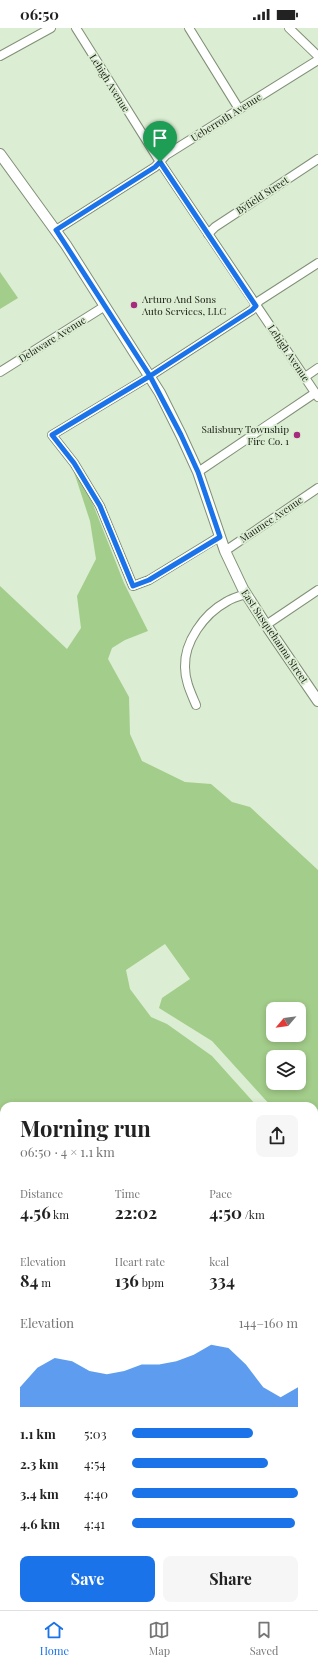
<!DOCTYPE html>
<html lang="en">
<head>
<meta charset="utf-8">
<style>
	:root { --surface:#fff; --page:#f6f6f6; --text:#222; --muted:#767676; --line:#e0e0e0; --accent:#1a73e8 }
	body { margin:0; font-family:"Playfair Display",serif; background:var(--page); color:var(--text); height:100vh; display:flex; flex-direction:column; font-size:15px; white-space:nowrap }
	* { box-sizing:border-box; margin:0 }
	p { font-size:13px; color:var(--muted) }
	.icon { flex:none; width:22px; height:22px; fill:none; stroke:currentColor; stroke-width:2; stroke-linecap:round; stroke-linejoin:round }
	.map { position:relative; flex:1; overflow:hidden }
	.drawer { position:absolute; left:0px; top:1074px; width:318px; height:508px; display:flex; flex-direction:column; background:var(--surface); border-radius:12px 12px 0 0; box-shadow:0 2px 6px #0003 }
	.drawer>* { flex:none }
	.needle { width:26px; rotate:241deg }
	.tools { position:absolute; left:266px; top:974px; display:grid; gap:8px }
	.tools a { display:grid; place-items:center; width:40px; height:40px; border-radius:8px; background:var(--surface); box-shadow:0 2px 6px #0003; font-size:20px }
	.pin { position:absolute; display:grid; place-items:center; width:34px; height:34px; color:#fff; margin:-41px -17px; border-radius:50% 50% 50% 0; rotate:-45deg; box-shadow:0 0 4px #0007 }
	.pin .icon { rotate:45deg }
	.round { display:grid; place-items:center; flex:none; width:42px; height:42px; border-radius:8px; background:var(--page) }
	.overview { display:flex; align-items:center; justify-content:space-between; height:68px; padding:0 20px }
	h1 { font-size:22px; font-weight:700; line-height:30px }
	.stats { display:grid; grid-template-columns:repeat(3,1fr); gap:6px; height:68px; padding:4px 20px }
	.stats div { display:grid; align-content:center }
	.stats b { font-size:17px; font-weight:700 }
	.stats small { font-size:11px; font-weight:400 }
	.stats p { font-size:11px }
	.chart { height:112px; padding:8px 20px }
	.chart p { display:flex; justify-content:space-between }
	.chart svg { width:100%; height:72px; margin-top:4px; fill:var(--accent); opacity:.7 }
	.button { display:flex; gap:8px; margin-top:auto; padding:8px 20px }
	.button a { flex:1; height:46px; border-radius:8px; background:var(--accent); color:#fff; font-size:16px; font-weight:700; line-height:46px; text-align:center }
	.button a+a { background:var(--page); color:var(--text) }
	ul { padding:0 20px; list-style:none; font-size:13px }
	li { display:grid; grid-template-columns:64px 48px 1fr; align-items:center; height:30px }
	li i { height:10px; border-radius:5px; background:var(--accent) }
	.status { display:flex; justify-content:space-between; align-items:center; height:28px; padding:0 20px; background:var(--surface); direction:ltr }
	.status svg { height:11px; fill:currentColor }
	.dock { display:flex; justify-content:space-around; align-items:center; height:56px; border-top:1px solid var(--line); background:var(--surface); font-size:11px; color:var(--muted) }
	.dock a { display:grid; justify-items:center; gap:2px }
	.dock .current { color:var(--accent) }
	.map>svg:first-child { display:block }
	.green { fill:#a3cd8a; fill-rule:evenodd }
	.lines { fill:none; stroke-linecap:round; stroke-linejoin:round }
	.minor-casing { stroke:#809077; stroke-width:10 }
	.major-casing { stroke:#809077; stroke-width:12 }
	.minor { stroke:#fff; stroke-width:8 }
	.major { stroke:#fff; stroke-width:10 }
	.rail { stroke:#616b5b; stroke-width:2; stroke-dasharray:2 4; stroke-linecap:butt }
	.route-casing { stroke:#fff; stroke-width:8 }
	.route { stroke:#1a73e8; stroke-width:5 }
	.poi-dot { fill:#a62a7d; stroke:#dbedd2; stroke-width:1.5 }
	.labels { text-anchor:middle; stroke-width:3.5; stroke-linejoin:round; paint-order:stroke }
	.street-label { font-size:10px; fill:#181e14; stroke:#dbedd2 }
	.poi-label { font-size:10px; fill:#181e14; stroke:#dbedd2; text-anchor:start }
</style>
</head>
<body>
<div class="status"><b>06:50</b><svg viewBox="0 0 49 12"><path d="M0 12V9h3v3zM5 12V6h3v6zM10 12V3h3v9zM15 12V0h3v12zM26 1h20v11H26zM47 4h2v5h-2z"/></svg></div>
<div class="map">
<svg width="318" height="1582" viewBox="0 0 318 1582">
	<rect width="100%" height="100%" fill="#dbedd2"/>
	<!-- green -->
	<g class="green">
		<polygon points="0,244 18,270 0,281"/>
		<path d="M74 444 87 461 124 555 148 603 125 612 112 620 108 631 129 669 130 706 142 733 185 754 211 756 232 774 250 779 318 842V1081L314 1083V1078H271L212 1013 159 980 162 970 190 951 165 916 126 942 130 961 151 989 167 996 212 1028 257 1078H4V1501L0 1497V558L67 621 81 600 77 568 96 531 90 493ZM273 981H299V1007H273ZM273 1029H299V1055H273Z"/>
		<polygon points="314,1141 318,1145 318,1392 314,1386"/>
		<polygon points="0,1510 4,1513 4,1566 0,1563"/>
		<polygon points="314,1552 318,1555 318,1582 93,1582 89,1578 314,1578"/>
		<polygon points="22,1578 76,1578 80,1582 27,1582"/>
	</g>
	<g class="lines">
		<!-- minor casing -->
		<g class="minor-casing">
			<g id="minor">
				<polyline points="76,0 160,134 318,369"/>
				<polyline points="189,0 239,81"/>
				<polyline points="289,0 318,28"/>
				<polyline points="0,28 51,0"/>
				<polyline points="56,202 155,139 166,127 318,32"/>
				<polyline points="208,206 215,199 318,131"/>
				<polyline points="0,344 105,278"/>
				<polyline points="305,349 318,340"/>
				<polyline points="198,444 315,365"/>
				<polyline points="219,509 149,552 133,558 100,478 74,435 52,407 150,348 252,282 259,273 318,235"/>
				<polyline points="225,523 318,460"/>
				<polyline points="266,597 318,562"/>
				<path d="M196 677C191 665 185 653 185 639 184 614 204 586 226 574 232 570 239 568 246 566"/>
				<polyline points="314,1432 318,1429"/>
				<polyline points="314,1457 318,1463"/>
				<polyline points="0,1503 4,1507"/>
				<polyline points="81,1578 85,1582"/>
			</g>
		</g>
		<!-- major casing -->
		<g class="major-casing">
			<polyline id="major" points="0,126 66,217 160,365 181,407 198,444 225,523 243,561 266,597 318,673"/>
		</g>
		<!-- minor -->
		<use href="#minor" class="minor"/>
		<!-- major -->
		<use href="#major" class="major"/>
		<!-- rail -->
		<g class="rail">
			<polyline points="0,1571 4,1574"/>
			<polyline points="10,1578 16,1582"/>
		</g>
	</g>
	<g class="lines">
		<!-- route casing -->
		<g class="route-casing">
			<polyline id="route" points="160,134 155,139 56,202 150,348 52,407 74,435 100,478 133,558 149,552 220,509 198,444 181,407 150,348 252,282 256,278 160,134"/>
		</g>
		<!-- route -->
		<use href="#route" class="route"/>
	</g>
	<!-- markers -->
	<g class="poi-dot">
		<circle cx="134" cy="277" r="4"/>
		<circle cx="297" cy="407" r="4"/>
	</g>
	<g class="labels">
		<!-- street labels -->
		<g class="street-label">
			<text transform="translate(110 55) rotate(58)" y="4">Lehigh Avenue</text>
			<text transform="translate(226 89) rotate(-32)" y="4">Ueberroth Avenue</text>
			<text transform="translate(262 167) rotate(-33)" y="4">Byfield Street</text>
			<text transform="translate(52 311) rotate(-32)" y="4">Delaware Avenue</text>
			<text transform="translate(289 325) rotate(56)" y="4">Lehigh Avenue</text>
			<text transform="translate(271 491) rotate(-34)" y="4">Maumee Avenue</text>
			<text transform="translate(275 608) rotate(56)" y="4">East Susquehanna Street</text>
		</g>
		<!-- poi labels -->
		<g class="poi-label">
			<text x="142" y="275">Arturo And Sons<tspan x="142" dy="12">Auto Services, LLC</tspan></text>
			<text x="289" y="405" text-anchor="end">Salisbury Township<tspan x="289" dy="12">Fire Co. 1</tspan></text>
		</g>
	</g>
</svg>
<div class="tools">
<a><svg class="needle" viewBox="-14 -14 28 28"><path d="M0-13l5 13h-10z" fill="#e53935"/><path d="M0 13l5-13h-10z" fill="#767676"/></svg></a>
<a><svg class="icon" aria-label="layers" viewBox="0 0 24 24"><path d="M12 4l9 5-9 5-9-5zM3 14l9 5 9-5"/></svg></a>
</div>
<div class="pin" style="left:160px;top:134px;background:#1e9e55"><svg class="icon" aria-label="arrive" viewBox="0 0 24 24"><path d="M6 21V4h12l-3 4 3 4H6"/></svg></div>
<section class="drawer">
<div class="overview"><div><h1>Morning run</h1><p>06:50 · 4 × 1.1 km</p></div><a class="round"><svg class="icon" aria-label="share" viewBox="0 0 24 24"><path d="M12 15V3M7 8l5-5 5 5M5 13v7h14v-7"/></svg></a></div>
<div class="stats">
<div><p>Distance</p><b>4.56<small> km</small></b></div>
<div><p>Time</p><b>22:02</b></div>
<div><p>Pace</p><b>4:50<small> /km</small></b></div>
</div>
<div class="stats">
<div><p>Elevation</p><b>84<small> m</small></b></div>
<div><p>Heart rate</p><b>136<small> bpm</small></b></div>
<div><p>kcal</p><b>334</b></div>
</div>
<div class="chart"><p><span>Elevation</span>144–160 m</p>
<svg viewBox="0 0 160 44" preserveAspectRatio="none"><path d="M0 44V32L10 20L20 14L30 16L40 22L50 24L60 22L70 18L80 18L90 16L100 12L110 6L120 8L130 18L140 32L150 38L160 32V44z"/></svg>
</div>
<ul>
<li><b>1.1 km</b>5:03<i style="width:73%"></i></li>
<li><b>2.3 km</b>4:54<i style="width:82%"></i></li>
<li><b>3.4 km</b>4:40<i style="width:100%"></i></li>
<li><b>4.6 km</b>4:41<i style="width:98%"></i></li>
</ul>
<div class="button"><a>Save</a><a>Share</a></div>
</section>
</div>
<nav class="dock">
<a class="current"><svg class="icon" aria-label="home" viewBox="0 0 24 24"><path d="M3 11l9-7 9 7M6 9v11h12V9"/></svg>Home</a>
<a><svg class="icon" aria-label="map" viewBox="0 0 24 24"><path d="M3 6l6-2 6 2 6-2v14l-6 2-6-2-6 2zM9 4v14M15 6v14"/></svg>Map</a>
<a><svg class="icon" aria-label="saved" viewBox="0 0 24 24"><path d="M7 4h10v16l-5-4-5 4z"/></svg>Saved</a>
</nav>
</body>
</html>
